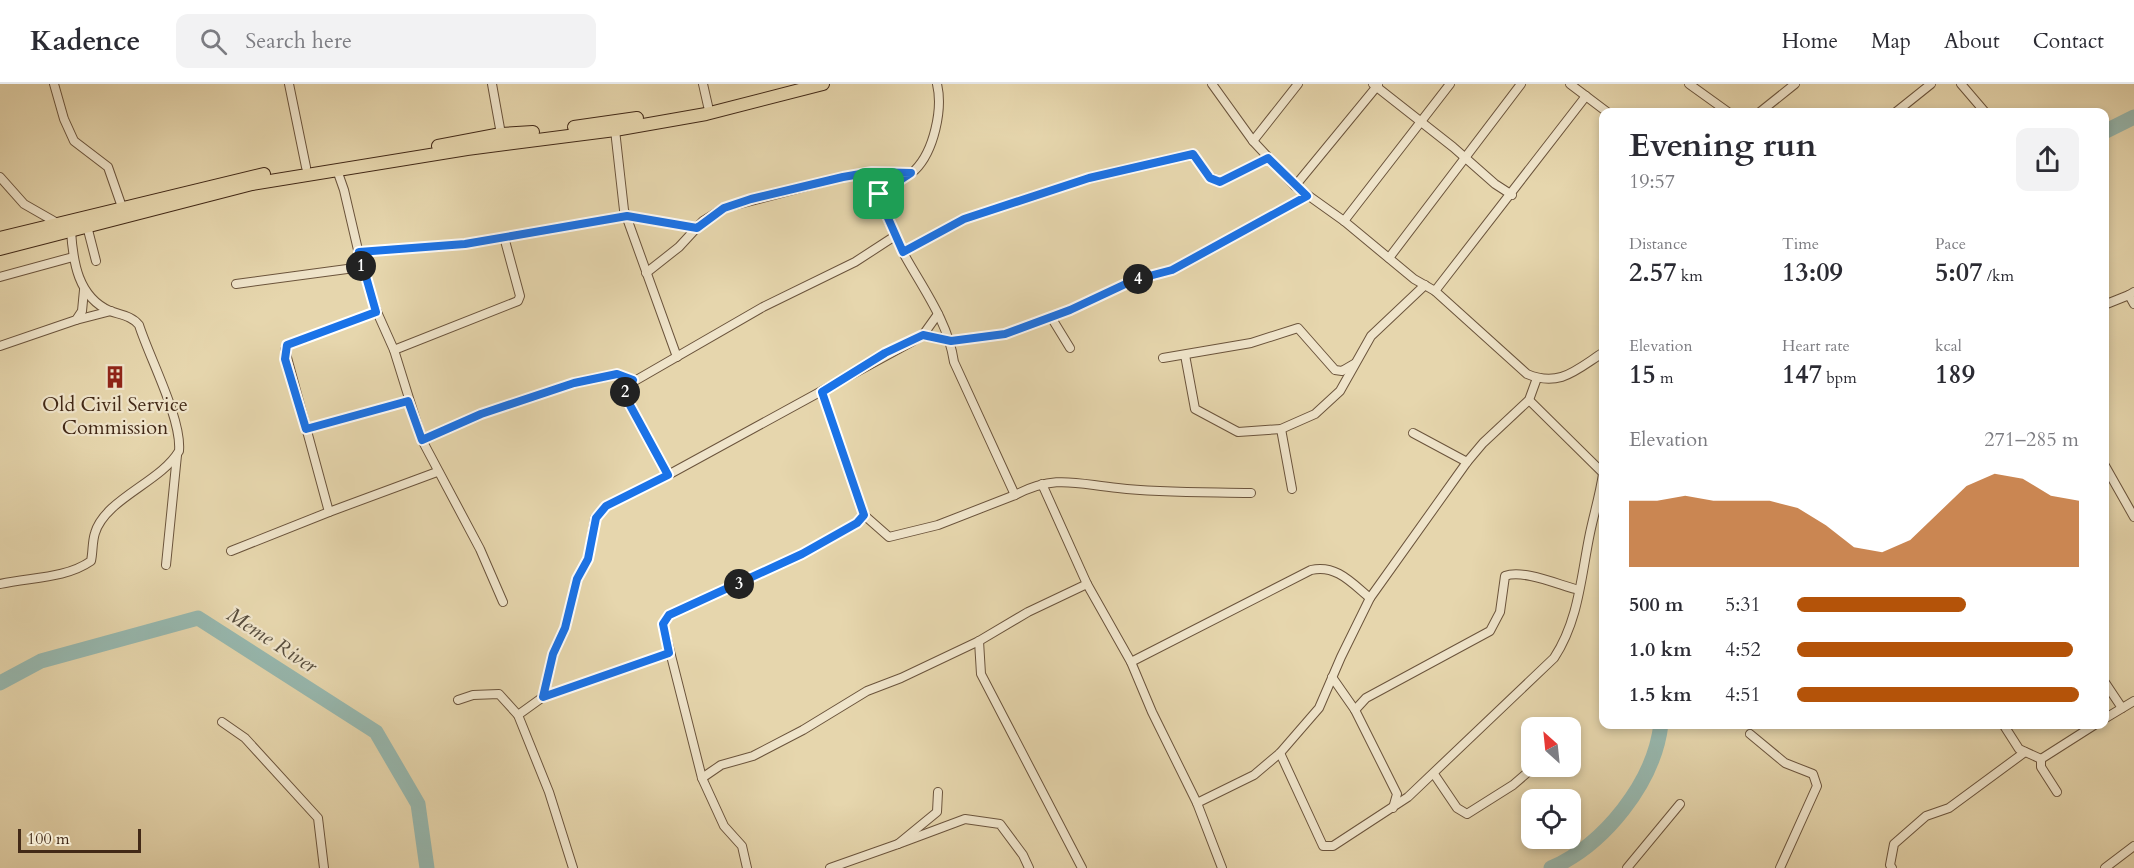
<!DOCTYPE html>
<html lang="en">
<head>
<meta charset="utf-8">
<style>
	:root { --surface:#fff; --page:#f2f2f3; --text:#2b2b33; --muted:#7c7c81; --line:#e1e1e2; --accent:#b45309 }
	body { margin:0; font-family:Cardo,serif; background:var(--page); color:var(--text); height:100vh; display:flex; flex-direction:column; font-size:22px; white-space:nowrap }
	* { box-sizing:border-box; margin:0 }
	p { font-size:20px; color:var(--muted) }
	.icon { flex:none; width:33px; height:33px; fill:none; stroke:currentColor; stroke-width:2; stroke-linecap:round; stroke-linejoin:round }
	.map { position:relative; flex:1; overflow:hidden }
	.side { position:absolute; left:1599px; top:24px; width:510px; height:621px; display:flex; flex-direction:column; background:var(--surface); border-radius:12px; box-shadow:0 3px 9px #0003 }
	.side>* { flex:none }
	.needle { width:39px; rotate:333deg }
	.tools { position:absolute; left:1521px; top:633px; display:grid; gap:12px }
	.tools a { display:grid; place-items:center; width:60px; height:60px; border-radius:12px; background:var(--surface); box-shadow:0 3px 9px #0003; font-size:30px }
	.scale { position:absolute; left:18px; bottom:15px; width:123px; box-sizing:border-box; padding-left:6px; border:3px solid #422917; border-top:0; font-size:16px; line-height:21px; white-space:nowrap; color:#422917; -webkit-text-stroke:4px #efe4ca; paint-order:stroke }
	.pin { position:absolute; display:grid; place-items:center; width:51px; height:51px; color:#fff; margin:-26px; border-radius:12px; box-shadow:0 3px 9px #0006 }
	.km { position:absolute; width:30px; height:30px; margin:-15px; border-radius:50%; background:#222; color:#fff; font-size:16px; line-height:30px; text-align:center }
	.round { display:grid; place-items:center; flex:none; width:63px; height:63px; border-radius:12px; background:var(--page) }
	.headline { display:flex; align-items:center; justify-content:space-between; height:102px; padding:0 30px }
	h1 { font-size:33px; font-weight:600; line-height:45px }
	.metrics { display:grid; grid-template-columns:repeat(3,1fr); gap:9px; height:102px; padding:6px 30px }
	.metrics div { display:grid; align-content:center }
	.metrics b { font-size:26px; font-weight:600 }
	.metrics small { font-size:16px; font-weight:400 }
	.metrics p { font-size:16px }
	.chart { height:168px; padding:12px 30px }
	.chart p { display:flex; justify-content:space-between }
	.chart svg { width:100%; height:108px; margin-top:6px; fill:var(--accent); opacity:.7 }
	ul { padding:0 30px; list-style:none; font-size:20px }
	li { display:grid; grid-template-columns:96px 72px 1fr; align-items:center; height:45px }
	li i { height:15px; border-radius:8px; background:var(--accent) }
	header { display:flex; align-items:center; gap:36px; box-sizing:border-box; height:84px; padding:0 30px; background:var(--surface); border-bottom:2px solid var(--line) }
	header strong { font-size:28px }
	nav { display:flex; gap:33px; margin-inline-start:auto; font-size:21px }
	.search { width:420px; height:54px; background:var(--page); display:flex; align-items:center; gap:15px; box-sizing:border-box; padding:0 21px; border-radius:12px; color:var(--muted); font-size:22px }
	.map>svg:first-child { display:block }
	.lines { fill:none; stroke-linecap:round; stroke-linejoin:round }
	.river { stroke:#97b8af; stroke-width:15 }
	.minor-casing { stroke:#6b543c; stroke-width:10 }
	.primary-casing { stroke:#422917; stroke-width:14 }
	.minor { stroke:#efe4ca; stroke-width:8 }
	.primary { stroke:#e6d6ad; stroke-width:12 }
	.route-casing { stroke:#fff; stroke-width:12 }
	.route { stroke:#1a73e8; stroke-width:8 }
	.labels { text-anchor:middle; stroke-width:4.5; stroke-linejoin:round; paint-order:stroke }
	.poi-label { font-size:20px; fill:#422917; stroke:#efe4ca }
	.water-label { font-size:21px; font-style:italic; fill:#574d3d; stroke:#efe4ca }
</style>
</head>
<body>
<header>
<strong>Kadence</strong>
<div class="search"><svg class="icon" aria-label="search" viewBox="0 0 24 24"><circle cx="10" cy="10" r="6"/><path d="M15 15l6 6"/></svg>Search here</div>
<nav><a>Home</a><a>Map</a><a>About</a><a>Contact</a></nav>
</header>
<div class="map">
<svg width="2134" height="784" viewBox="0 0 2134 784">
	<rect width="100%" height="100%" fill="#e6d6ad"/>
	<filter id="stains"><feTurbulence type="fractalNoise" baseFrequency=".00333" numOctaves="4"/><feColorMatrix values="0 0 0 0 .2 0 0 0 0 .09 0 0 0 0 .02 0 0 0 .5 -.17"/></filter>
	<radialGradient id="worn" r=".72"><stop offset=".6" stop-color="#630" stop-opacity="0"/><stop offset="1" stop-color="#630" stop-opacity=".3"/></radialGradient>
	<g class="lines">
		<!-- river -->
		<g class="river">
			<polyline points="2104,48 2134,33"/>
			<polyline points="0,599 41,577 198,534 376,648 418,720 427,784"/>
			<path d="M1551 784C1604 761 1654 699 1661 640"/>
		</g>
		<!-- minor casing -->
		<g class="minor-casing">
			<g id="minor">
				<polyline points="54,0 64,35 74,57 108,83 122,123"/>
				<polyline points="289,0 306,83"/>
				<polyline points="492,0 501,50"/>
				<polyline points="703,0 708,22"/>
				<path d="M937 0C943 25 934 67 915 86 905 96 889 99 879 110L880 116C888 135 895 154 905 172 924 206 948 238 954 278L1015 411C1056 390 1076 400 1118 404 1162 409 1207 408 1251 409"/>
				<path d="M1212 0 1253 57 1295 102 1344 137 1414 195 1435 207 1527 290C1560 304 1577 285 1604 268"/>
				<polyline points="1373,0 1453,63 1495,100 1512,111"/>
				<polyline points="1570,0 1607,28"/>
				<polyline points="1689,0 1728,28"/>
				<polyline points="1961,0 1985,28"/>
				<polyline points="1760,28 1795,0"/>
				<polyline points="1896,28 1931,0"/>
				<polyline points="615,46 624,126 677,273"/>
				<polyline points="1253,57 1298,0"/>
				<polyline points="337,86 344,106 362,183 377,228 394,266 422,356 480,465 503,518"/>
				<polyline points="0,93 24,120 59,140"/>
				<polyline points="1295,102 1378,1"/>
				<polyline points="1344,137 1450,0"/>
				<polyline points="87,142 96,177"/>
				<polyline points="359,168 465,160 627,132 697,144"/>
				<polyline points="903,168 964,135 1089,94 1193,70 1210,94 1220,98 1268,74"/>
				<polyline points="1389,174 1521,0"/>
				<polyline points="646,189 679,163 703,137 724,124 843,93 872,88 910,89"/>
				<polyline points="0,193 73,173"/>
				<polyline points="236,200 362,183"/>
				<polyline points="1435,207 1586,12"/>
				<polyline points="2134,208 2129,211 2134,220"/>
				<polyline points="2104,221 2129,211"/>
				<polyline points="377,228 287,261 285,266 329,428 437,388"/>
				<polyline points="1051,233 1070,264"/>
				<polyline points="76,236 111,227"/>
				<polyline points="923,251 951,257 1005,250 1070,226 1134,196 1172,186 1307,112"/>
				<polyline points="0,262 76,236 82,227 84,206"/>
				<polyline points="394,266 518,217 520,212 504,153"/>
				<polyline points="1185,271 1195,325 1238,348 1281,345 1315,330 1340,307 1371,252 1425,201"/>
				<polyline points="1163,274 1251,259 1298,244 1335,286 1342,287 1354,280"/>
				<polyline points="822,307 864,431 889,453 938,441 1015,411"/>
				<polyline points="1529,316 1604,390"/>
				<polyline points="306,345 408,317"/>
				<polyline points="1281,345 1292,405"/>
				<polyline points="1413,349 1467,378"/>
				<polyline points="422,356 481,330 574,299 617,290 633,296"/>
				<polyline points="2104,380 2134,433"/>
				<polyline points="668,391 625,312 626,302 763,223 855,178 895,152"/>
				<polyline points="1042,400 1087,500 1131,578 1152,628 1197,719 1222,784"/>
				<polyline points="231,467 329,428"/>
				<polyline points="166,481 177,371"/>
				<path d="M0 500C30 493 65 495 91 477 93 468 92 458 95 449 105 415 161 398 179 367 182 335 149 273 139 241 132 232 121 231 110 227 78 213 73 178 71 147"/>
				<polyline points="979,557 981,590 1082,784"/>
				<path d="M1131 578 1311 486C1336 480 1352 499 1370 514"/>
				<polyline points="1332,593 1355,626 1397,710 1393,724"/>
				<polyline points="2104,597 2122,624"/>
				<polyline points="543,613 553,570 565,544 577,495 588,475 595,434 606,422 668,391 913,257 923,251 938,230"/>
				<polyline points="458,616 473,611 499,610 518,631 549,708 573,784"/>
				<path d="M1355 626 1366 614 1490 547 1500 528 1505 492C1523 485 1559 501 1579 506"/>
				<polyline points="518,631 543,613 669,569"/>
				<polyline points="2104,635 2134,617"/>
				<polyline points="222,638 245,654 318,734 324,784"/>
				<polyline points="2003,640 2019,665 2041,675"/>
				<polyline points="1750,650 1785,679 1813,690 1817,702 1780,784"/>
				<path d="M1280 669 1323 762H1333L1408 713 1554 574C1579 536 1581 492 1590 449 1594 430 1600 410 1603 390"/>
				<polyline points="1434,690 1457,724 1467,730 1513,701 1535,682"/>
				<polyline points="702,694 721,681 753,672 803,646 867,607 901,594 979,557 1028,528 1087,500"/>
				<polyline points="2057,708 2041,683 2041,675 2096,640"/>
				<polyline points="1197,719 1254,691 1280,669 1319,624 1341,573 1370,514 1467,378 1483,359 1529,316 1537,294"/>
				<polyline points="898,760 965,735 1000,740 1023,771 1029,784"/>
				<polyline points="747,784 742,762 724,742 702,694 663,540 669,531 802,470 857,439 864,431"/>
				<polyline points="830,784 898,760 937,728 938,708"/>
				<polyline points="1627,784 1680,720"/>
				<polyline points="1892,784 1890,781 1894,760 1926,732 1949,724 2025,668"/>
				<polyline points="2105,784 2134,762"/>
			</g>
		</g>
		<!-- primary casing -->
		<g class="primary-casing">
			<g id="primary">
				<polyline points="574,43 637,34"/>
				<polyline points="438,62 501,50 533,48"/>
				<polyline points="0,154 264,90"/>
				<polyline points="0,165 252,100 467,65 615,46 706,30 823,0"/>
			</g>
		</g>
		<!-- minor -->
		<use href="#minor" class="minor"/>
		<!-- primary -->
		<use href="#primary" class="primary"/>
	</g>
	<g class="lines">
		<!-- route casing -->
		<g class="route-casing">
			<polygon id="route" points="1193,70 1210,94 1220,98 1268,74 1307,112 1172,186 1134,196 1070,226 1005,250 951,257 923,251 885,269 822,308 864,431 857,439 802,470 669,531 663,540 669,569 543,613 553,570 565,544 577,495 588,475 596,434 606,422 668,391 625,312 626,302 633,296 617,290 574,299 481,330 422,356 408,317 306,345 285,275 287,261 376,228 359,168 465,160 627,132 697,144 724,124 751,115 843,93 872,88 911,89 879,110 880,116 903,168 964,135 1089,94"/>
		</g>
		<!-- route -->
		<use href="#route" class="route"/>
	</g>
	<!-- icons -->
	<defs>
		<g id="building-bare" transform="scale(1.8)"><path d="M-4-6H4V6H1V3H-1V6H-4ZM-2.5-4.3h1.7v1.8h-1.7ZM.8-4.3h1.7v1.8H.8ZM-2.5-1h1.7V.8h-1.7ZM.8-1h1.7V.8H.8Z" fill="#8f2418" stroke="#efe4ca" stroke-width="2.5" paint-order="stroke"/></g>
	</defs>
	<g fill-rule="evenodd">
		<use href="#building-bare" x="115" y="293"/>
	</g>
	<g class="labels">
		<!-- poi labels -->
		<g class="poi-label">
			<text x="115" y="327">Old Civil Service<tspan x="115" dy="23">Commission</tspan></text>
		</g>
		<!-- water labels -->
		<g class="water-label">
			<text transform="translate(272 556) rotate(33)" y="7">Meme River</text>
		</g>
	</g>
	<rect width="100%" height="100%" filter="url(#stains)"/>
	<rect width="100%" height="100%" fill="url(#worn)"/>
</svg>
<div class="tools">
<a><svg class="needle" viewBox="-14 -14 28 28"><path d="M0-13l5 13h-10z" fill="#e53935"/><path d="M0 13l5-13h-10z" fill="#7c7c81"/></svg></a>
<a><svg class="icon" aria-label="locate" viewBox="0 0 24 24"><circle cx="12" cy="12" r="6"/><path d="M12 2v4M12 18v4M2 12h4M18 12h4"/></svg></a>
</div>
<div class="scale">100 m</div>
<div class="pin" style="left:879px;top:110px;background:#1e9e55"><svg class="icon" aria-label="arrive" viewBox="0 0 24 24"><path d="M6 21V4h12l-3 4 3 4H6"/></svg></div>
<b class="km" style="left:361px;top:182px">1</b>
<b class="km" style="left:625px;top:308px">2</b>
<b class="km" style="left:739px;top:500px">3</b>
<b class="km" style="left:1138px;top:195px">4</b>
<section class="side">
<div class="headline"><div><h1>Evening run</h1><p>19:57</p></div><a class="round"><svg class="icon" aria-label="share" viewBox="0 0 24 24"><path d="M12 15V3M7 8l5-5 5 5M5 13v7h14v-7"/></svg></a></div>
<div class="metrics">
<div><p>Distance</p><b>2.57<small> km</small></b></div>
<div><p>Time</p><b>13:09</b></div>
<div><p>Pace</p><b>5:07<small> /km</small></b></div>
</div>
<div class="metrics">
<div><p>Elevation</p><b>15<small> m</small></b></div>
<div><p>Heart rate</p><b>147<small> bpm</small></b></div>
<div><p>kcal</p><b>189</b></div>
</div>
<div class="chart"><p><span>Elevation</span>271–285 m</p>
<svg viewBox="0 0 160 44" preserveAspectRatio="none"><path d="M0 44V17L10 17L20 15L30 17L40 17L50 17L60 20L70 27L80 36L90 38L100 33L110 22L120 11L130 6L140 8L150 15L160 17V44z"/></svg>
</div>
<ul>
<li><b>500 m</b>5:31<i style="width:60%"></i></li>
<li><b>1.0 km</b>4:52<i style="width:98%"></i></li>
<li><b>1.5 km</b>4:51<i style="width:100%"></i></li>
</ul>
</section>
</div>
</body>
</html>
